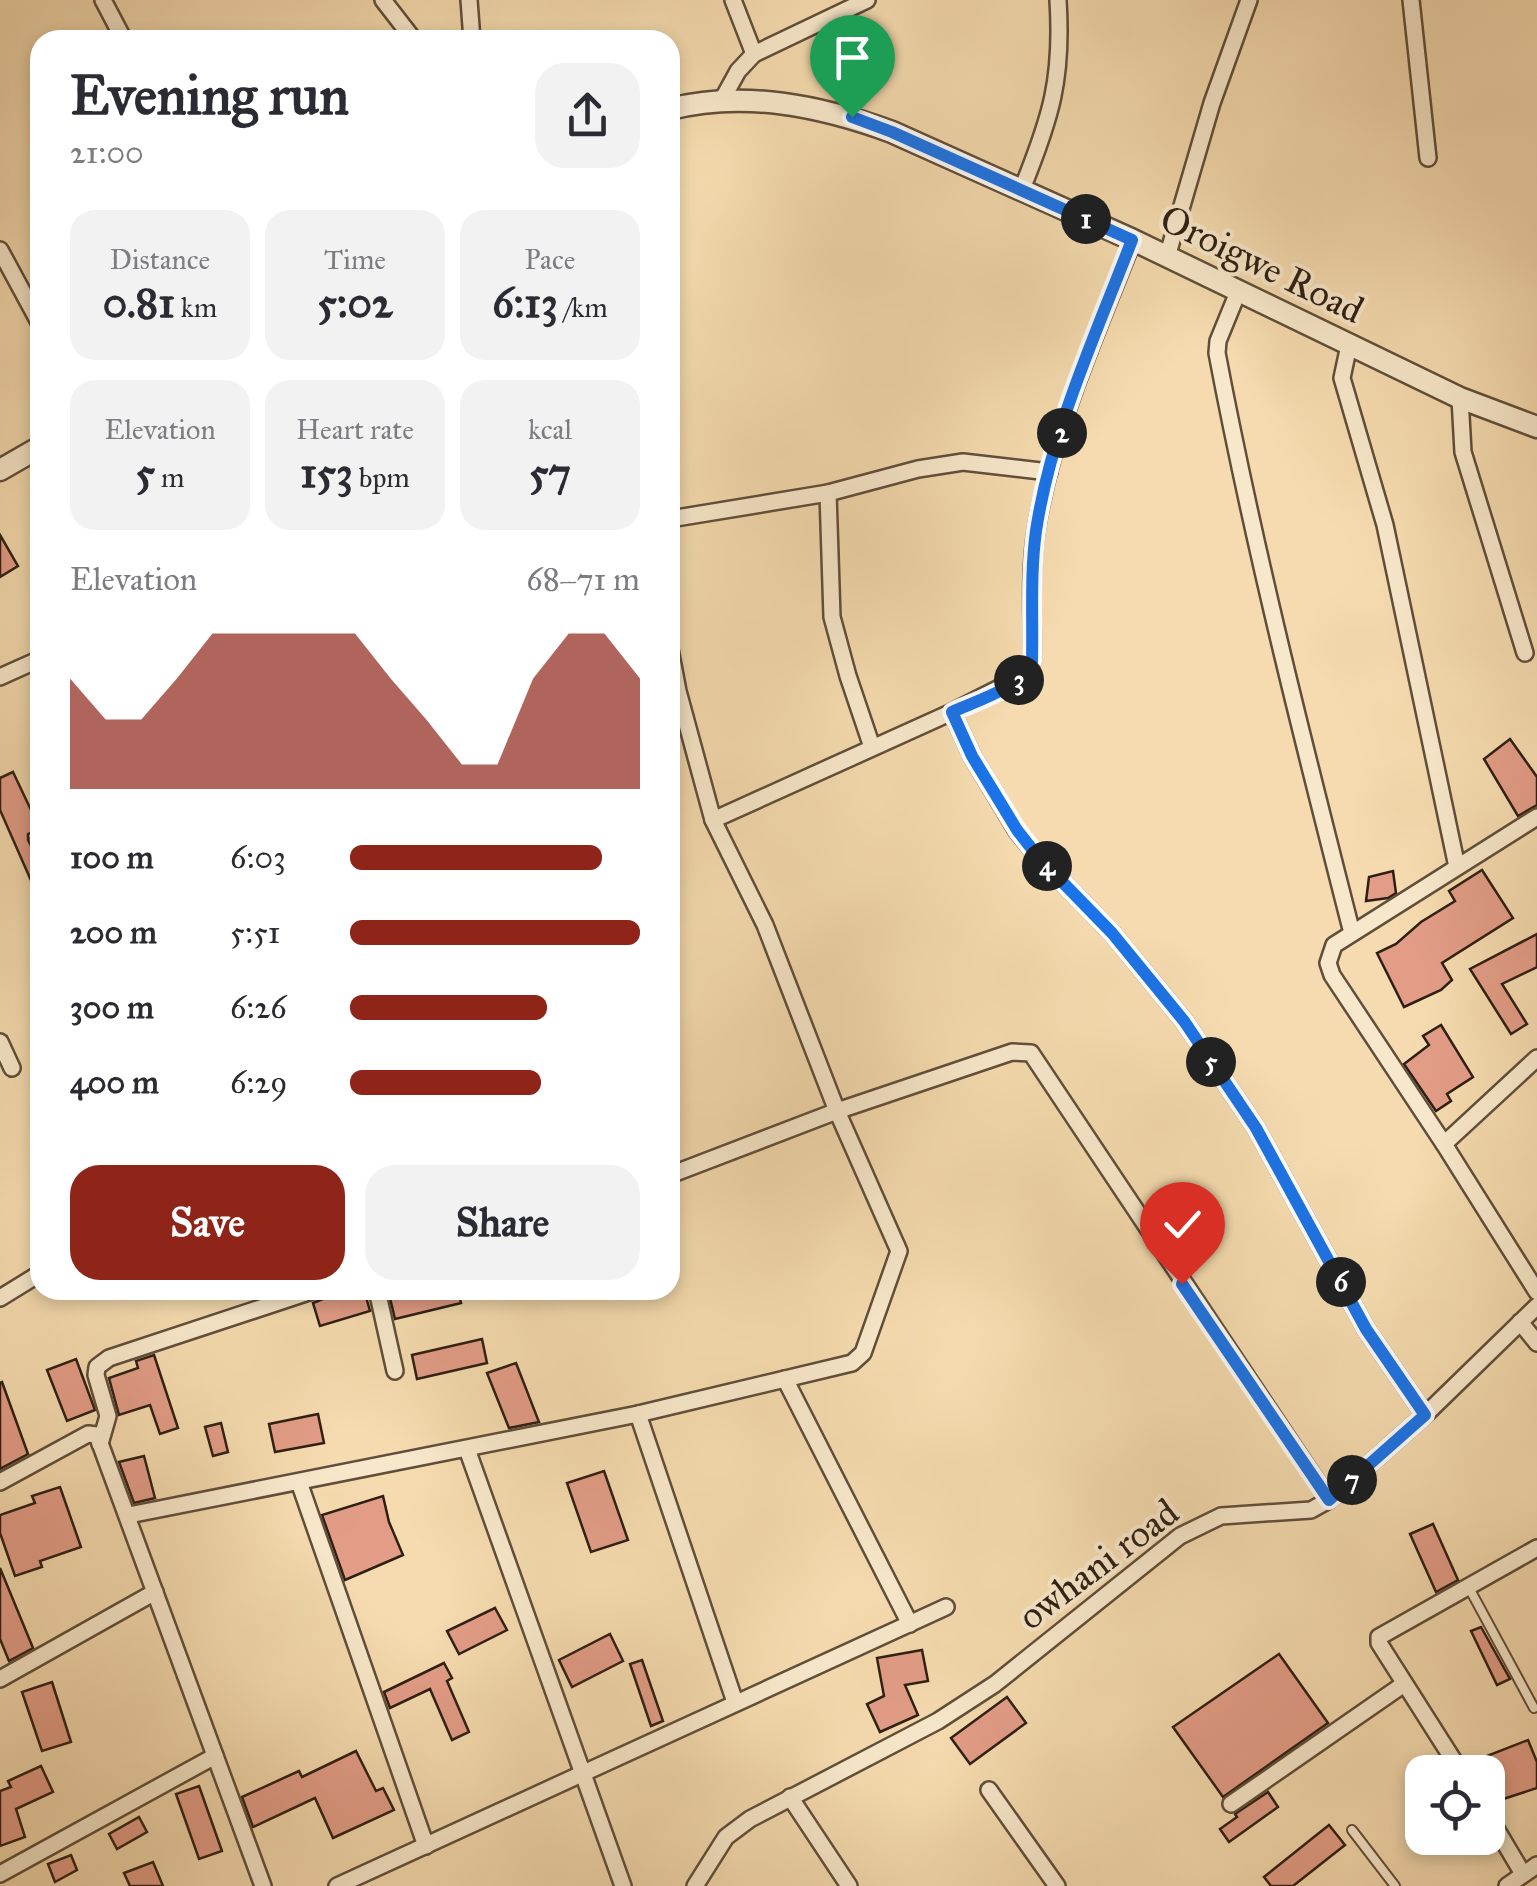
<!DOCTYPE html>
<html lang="en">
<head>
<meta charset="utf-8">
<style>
	:root { --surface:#fff; --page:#f2f2f3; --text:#2b2b33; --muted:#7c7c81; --accent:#8f2418 }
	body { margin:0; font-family:"IM FELL Great Primer",serif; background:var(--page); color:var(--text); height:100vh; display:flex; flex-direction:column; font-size:38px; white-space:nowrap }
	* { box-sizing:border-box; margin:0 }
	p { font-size:32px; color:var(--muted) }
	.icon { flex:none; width:55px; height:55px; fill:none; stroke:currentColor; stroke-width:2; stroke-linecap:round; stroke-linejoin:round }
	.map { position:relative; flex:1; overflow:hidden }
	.drawer { position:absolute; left:30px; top:30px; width:650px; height:1270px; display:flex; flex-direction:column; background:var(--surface); border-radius:30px; box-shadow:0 5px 15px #0003 }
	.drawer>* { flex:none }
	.buttons { position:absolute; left:1405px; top:1755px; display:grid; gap:20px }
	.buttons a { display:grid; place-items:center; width:100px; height:100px; border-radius:20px; background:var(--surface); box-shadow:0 5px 15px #0003; font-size:50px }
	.pin { position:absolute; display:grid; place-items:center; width:85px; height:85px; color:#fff; margin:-102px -42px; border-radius:50% 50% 50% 0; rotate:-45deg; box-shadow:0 0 10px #0007 }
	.pin .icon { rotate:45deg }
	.km { position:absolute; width:50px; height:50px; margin:-25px; border-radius:50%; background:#222; color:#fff; font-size:28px; line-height:50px; text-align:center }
	.round { display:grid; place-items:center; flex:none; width:105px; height:105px; border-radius:30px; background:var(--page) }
	.summary { display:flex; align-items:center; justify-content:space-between; height:170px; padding:0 40px }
	h1 { font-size:55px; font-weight:800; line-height:75px }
	.figures { display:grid; grid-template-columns:repeat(3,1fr); gap:15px; height:170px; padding:10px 40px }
	.figures div { display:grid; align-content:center; border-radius:25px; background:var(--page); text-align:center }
	.figures b { font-size:42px; font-weight:800 }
	.figures small { font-size:28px; font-weight:400 }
	.figures p { font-size:28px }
	.chart { height:280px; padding:20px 40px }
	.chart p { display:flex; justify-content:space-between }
	.chart svg { width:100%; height:180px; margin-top:10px; fill:var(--accent); opacity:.7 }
	.button { display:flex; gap:20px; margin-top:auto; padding:20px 40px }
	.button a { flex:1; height:115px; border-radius:30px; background:var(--accent); color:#fff; font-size:40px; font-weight:800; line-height:115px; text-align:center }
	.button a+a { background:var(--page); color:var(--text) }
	ul { padding:0 40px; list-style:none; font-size:32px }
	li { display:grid; grid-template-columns:160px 120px 1fr; align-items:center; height:75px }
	li i { height:25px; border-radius:12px; background:var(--accent) }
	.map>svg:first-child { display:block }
	.building { fill:#e39d87; stroke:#2e1f13; stroke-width:2.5 }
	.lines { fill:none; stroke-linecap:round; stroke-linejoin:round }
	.service-casing { stroke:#604e3a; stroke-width:12 }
	.minor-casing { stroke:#604e3a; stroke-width:20 }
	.tertiary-casing { stroke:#604e3a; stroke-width:25 }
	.service { stroke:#f8e8cb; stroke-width:8 }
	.minor { stroke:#f8e8cb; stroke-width:15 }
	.tertiary { stroke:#f8e8cb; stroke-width:20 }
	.route-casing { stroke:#fff; stroke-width:20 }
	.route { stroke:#1a73e8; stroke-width:12 }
	.labels { text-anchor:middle; stroke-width:8; stroke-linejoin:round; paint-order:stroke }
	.street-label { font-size:38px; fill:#2e1f13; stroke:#f8e8cb }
</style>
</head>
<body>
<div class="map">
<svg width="1537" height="1886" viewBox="0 0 1537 1886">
	<rect width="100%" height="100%" fill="#f5dbaf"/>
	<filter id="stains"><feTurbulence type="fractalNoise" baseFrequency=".002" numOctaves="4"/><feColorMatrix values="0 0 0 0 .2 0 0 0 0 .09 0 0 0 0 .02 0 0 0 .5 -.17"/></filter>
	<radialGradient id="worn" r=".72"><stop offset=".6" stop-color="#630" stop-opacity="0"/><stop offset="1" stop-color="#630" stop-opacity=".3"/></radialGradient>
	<!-- building -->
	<g class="building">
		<polygon points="0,535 18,566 0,577"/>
		<polygon points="1510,739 1537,777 1537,805 1518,816 1484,759"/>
		<polygon points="13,772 40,829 28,834 28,840 40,863 40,901 0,810 0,778"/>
		<polygon points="1482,870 1513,918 1442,963 1452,980 1441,990 1404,1007 1377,953 1396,944 1421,922 1455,901 1449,891"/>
		<polygon points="1393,871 1396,893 1388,898 1366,901 1369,877"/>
		<polygon points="1537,934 1537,967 1502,984 1527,1024 1511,1034 1470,969"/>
		<polygon points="1441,1025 1473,1077 1447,1094 1451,1101 1436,1111 1404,1064 1429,1045 1423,1036"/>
		<polygon points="345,1290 364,1290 370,1311 320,1326 313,1303"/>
		<polygon points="407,1290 458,1290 461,1303 395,1319 389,1294"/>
		<polygon points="482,1339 487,1363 417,1379 412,1355"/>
		<polygon points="154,1355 178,1428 160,1434 150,1405 119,1415 109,1378 138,1368 136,1361"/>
		<polygon points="76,1359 95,1410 67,1421 47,1370"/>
		<polygon points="516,1363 539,1422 509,1428 487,1373"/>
		<polygon points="2,1382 28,1454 0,1469 0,1383"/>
		<polygon points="318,1414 324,1443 275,1452 269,1424"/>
		<polygon points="221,1423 228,1452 213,1456 205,1427"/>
		<polygon points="144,1456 155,1498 134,1503 119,1462"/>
		<polygon points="604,1471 628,1540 591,1552 567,1483"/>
		<polygon points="60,1487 81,1547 40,1561 42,1567 15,1576 0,1533 0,1515 35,1503 32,1496"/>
		<polygon points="383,1496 389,1522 403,1555 345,1580 322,1515"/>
		<polygon points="1433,1524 1458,1580 1436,1592 1410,1534"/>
		<polygon points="0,1568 33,1648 9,1661 0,1639"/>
		<polygon points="495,1608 507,1630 459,1654 447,1631"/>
		<polygon points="1481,1627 1510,1679 1497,1685 1471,1631"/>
		<polygon points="610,1634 623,1661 572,1687 559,1660"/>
		<polygon points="922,1650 928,1681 905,1685 918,1715 880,1732 867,1704 884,1696 877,1658"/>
		<polygon points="1279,1654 1328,1723 1223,1797 1173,1727"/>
		<polygon points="642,1660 663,1721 651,1726 630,1664"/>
		<polygon points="444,1663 452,1678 447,1681 469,1732 452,1740 430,1689 390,1708 384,1692"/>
		<polygon points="52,1682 71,1742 42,1751 22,1692"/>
		<polygon points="1007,1697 1026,1723 970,1764 951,1738"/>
		<polygon points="1528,1740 1537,1762 1537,1788 1488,1804 1488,1772 1472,1772 1469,1763"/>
		<polygon points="356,1751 376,1791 383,1788 394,1810 333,1838 315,1798 253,1827 242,1797 299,1771 302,1777"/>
		<polygon points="41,1766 53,1792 16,1809 25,1837 0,1846 0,1791 11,1787 8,1781"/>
		<polygon points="199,1786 222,1851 199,1859 176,1794"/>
		<polygon points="1268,1792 1278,1807 1229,1842 1220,1829 1237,1817 1235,1814"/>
		<polygon points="139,1817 147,1832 117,1849 109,1834"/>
		<polygon points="1329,1825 1345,1845 1293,1886 1271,1886 1264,1877"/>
		<polygon points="71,1855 77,1870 55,1882 48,1864"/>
		<polygon points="153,1862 163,1886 130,1886 124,1873"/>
	</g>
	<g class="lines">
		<!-- service casing -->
		<g class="service-casing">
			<g id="service">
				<polyline points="35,839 40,838"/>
				<polyline points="1468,1586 1534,1708"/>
				<polyline points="1352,1830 1395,1886"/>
			</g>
		</g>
		<!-- minor casing -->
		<g class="minor-casing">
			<g id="minor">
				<polyline points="103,0 124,40"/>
				<polyline points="383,0 414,40"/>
				<polyline points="469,0 472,40"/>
				<polyline points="733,0 754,54"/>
				<polyline points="1411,0 1428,158"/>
				<polyline points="722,100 738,71 754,54 867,0"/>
				<path d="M1022 189C1051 117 1063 79 1058 0"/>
				<polyline points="0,250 40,324"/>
				<polyline points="1167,257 1212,103 1249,0"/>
				<path d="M1238 292 1218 341 1217 353C1254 548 1303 741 1352 933"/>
				<polyline points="1349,345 1342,378 1385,525 1457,867"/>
				<polyline points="1460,398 1463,452 1525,653"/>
				<polyline points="828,493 832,617 848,676 872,747"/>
				<polyline points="670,519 828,493 918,469 963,462 1049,472"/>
				<polyline points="0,677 40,659"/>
				<polyline points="952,712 972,756 1017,831 1039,858 1112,933 1184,1021 1256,1128 1366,1329 1425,1415"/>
				<polyline points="1537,817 1334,945 1328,963 1332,975 1444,1144 1537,1292"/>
				<path d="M713 820 952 712 1027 674 1032 661C1033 618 1029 574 1036 531 1052 431 1096 334 1133 240"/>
				<polyline points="0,1042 12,1068"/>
				<polyline points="1444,1144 1537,1058"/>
				<polyline points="670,1175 837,1111 1012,1052 1031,1053 1329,1500"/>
				<polyline points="377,1290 395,1371"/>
				<polyline points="0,1298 39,1274"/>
				<polyline points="1520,1322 1537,1343"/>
				<polyline points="785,1379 910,1624"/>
				<polyline points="638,1414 735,1702"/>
				<polyline points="100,1444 108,1416 96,1375 97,1367 109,1358 315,1290"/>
				<polyline points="467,1449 623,1886"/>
				<polyline points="0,1482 88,1434 97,1435 263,1886"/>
				<polyline points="299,1482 426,1846"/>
				<polyline points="129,1515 638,1414 852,1363 863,1353 899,1251 837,1111 765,925 713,820 678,691 670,649"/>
				<polyline points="0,1679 155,1592"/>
				<polyline points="1461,1772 1379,1643 1379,1637 1537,1548"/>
				<polyline points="989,1790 1057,1886"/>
				<polyline points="790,1797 849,1886"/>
				<polyline points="1231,1804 1404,1684"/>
				<polyline points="1488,1815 1523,1874"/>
				<polyline points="0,1874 215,1756"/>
				<polyline points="337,1886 946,1607"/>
				<polyline points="695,1886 726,1837 750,1819 938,1721 995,1684 1180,1536 1221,1516 1311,1510 1329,1500 1425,1415 1537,1306"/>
				<polyline points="1507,1886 1537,1865"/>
			</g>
		</g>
		<!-- tertiary casing -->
		<g class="tertiary-casing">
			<g id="tertiary">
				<path d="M670 109C744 90 821 106 892 132L1133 240 1460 398 1537 427"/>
				<polyline points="0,470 40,447"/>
			</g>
		</g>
		<!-- service -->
		<use href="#service" class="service"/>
		<!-- minor -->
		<use href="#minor" class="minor"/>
		<!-- tertiary -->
		<use href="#tertiary" class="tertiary"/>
	</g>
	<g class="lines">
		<!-- route casing -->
		<g class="route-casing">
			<path id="route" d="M852 117 892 132 1132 240C1096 334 1051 431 1036 531 1030 574 1033 618 1032 661 1020 689 978 700 952 712L972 756 1017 830 1039 858 1112 933 1184 1021 1256 1128 1366 1329 1425 1415 1329 1500 1182 1284"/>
		</g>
		<!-- route -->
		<use href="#route" class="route"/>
	</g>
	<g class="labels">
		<!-- street labels -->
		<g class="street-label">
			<text transform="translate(1262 264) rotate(26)" y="13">Oroigwe Road</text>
			<text transform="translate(1098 1564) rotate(-37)" y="13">owhani road</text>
		</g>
	</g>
	<rect width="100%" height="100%" filter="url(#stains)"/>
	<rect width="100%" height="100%" fill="url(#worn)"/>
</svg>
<div class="buttons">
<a><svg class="icon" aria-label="locate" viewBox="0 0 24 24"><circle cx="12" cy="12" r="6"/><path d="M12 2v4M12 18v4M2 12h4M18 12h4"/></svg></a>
</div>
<div class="pin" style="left:852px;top:117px;background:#1e9e55"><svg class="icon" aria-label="arrive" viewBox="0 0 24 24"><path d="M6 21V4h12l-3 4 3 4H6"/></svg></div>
<div class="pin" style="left:1182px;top:1284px;background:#d93025"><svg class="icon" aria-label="check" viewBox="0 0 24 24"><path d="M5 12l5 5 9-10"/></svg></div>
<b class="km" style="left:1086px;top:219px">1</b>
<b class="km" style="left:1062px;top:433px">2</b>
<b class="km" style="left:1019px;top:680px">3</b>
<b class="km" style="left:1047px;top:866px">4</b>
<b class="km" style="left:1211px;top:1062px">5</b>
<b class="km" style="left:1341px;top:1282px">6</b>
<b class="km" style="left:1352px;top:1480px">7</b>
<section class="drawer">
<div class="summary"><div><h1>Evening run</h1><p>21:00</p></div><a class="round"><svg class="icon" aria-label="share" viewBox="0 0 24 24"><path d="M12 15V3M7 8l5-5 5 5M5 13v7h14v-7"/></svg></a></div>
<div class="figures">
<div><p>Distance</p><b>0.81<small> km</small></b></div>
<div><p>Time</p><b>5:02</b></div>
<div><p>Pace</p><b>6:13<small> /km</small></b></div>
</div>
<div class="figures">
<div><p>Elevation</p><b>5<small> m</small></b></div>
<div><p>Heart rate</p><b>153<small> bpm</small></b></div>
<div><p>kcal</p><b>57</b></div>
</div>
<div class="chart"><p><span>Elevation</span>68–71 m</p>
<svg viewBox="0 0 160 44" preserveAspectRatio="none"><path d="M0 44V17L10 27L20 27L30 17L40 6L50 6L60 6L70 6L80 6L90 17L100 27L110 38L120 38L130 17L140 6L150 6L160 17V44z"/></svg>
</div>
<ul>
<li><b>100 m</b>6:03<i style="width:87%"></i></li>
<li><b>200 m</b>5:51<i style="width:100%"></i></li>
<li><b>300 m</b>6:26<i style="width:68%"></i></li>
<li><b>400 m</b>6:29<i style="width:66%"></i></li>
</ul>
<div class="button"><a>Save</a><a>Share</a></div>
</section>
</div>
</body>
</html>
